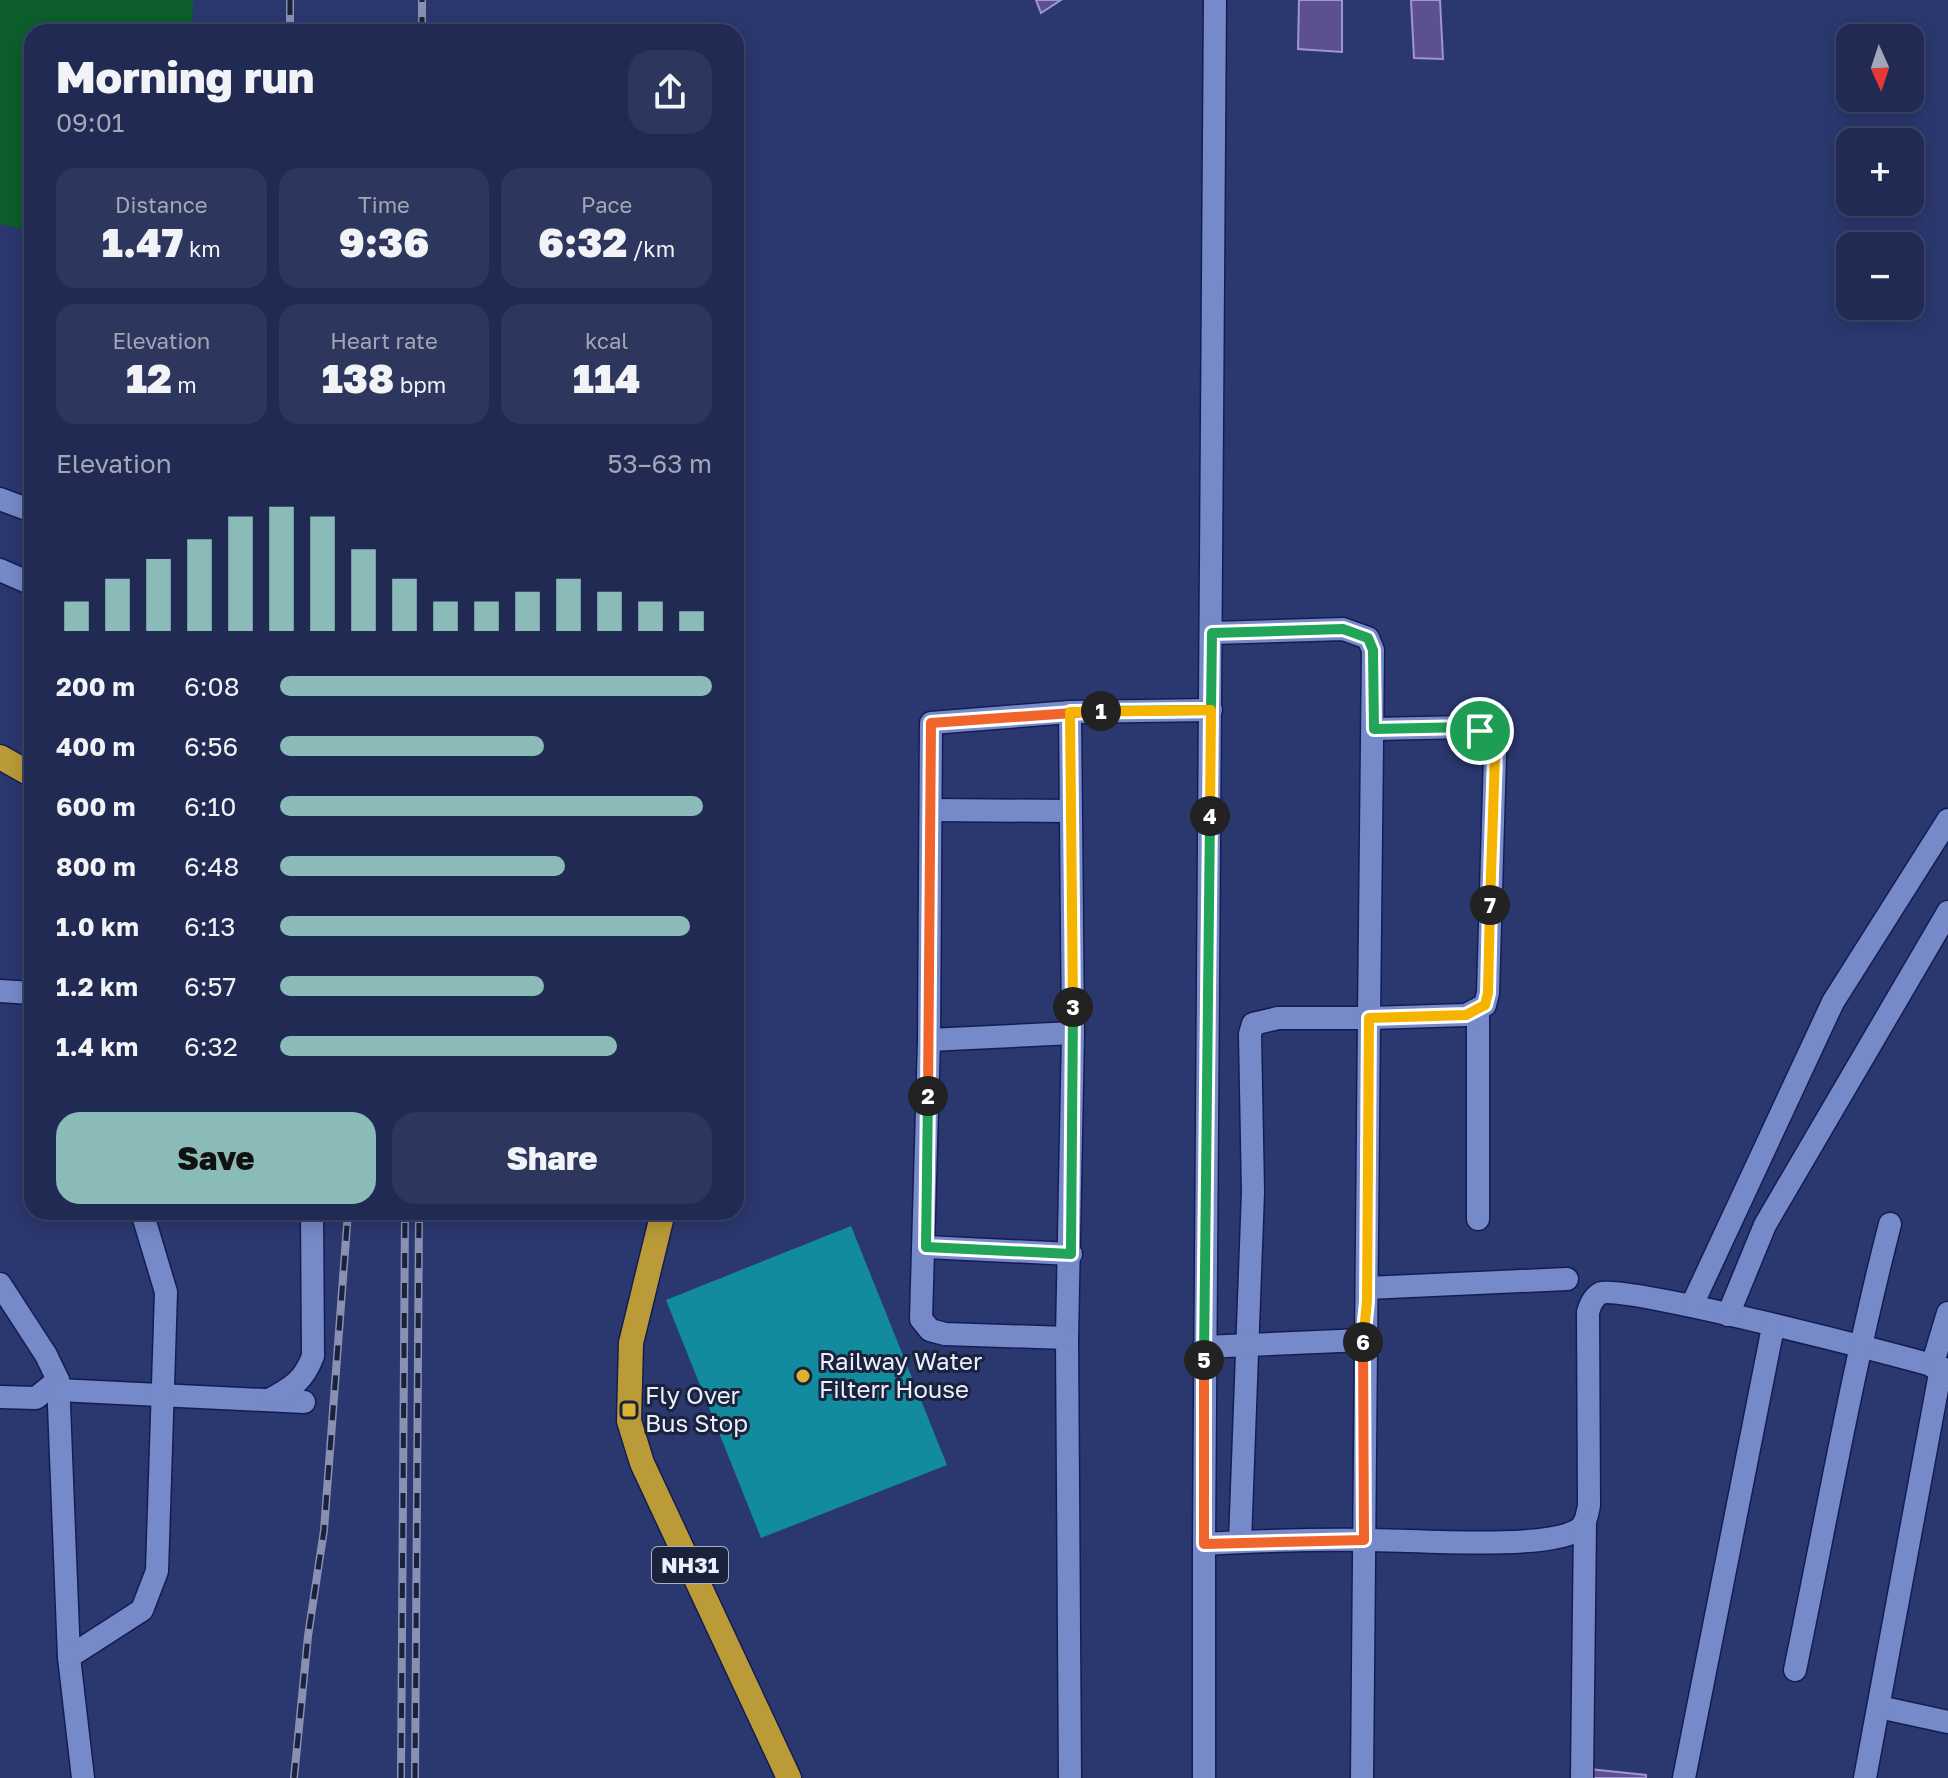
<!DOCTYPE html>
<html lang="en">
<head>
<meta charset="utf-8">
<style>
	:root { --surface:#202a53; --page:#2d365d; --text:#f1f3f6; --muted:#a2a7b8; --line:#3d466a; --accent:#8bbbb9 }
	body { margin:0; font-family:"Golos Text",sans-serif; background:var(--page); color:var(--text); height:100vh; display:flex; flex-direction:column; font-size:30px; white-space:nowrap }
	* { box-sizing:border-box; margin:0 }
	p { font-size:26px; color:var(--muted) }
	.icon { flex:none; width:44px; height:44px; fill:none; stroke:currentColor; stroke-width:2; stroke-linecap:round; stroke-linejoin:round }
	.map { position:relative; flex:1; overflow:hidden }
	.drawer { position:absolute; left:24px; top:24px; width:720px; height:1196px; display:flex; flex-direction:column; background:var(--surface); border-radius:24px; box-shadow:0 4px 20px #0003,0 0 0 2px var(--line) }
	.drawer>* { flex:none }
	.needle { width:52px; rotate:177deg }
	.controls { position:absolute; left:1836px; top:24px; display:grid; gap:16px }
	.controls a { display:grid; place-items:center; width:88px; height:88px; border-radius:16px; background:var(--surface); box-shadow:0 4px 20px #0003,0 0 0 2px var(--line); font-size:40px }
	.pin { position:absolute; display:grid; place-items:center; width:68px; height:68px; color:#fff; margin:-34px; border:4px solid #fff; border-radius:50%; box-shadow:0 2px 8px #0007 }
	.km { position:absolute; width:40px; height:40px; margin:-20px; border-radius:50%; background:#222; color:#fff; font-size:22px; line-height:40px; text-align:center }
	.round { display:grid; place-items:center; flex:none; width:84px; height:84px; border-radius:24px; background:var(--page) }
	.overview { display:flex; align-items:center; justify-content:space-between; height:136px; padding:0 32px }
	h1 { font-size:44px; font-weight:800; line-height:60px }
	.metrics { display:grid; grid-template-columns:repeat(3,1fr); gap:12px; height:136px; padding:8px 32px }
	.metrics div { display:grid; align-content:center; border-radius:20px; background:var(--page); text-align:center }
	.metrics b { font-size:40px; font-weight:800 }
	.metrics small { font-size:22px; font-weight:400 }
	.metrics p { font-size:22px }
	.chart { height:224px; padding:16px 32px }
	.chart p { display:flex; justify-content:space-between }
	.chart svg { width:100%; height:144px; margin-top:8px; stroke:var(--accent); stroke-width:6 }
	.action { display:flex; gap:16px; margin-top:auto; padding:16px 32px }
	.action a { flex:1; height:92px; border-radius:24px; background:var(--accent); color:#111; font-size:32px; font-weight:800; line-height:92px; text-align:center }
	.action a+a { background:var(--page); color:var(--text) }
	ul { padding:0 32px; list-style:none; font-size:26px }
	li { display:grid; grid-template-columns:128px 96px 1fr; align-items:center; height:60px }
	li i { height:20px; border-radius:10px; background:var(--accent) }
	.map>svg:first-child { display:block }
	.green { fill:#0d5e2d }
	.water { fill:#118b9d }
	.building { fill:#5c508e; stroke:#9e94d7; stroke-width:2 }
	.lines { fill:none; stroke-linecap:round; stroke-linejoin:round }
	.minor-casing { stroke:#141d52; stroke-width:25 }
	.highway-casing { stroke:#141d52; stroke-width:27 }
	.minor { stroke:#7689c8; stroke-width:22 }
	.highway { stroke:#bb9b37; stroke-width:24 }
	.rail-casing { stroke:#8891b4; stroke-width:8 }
	.rail { stroke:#1b223b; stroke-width:5; stroke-dasharray:15; stroke-linecap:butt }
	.split-1-casing { stroke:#fff; stroke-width:16 }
	.split-2-casing { stroke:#fff; stroke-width:16 }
	.split-3-casing { stroke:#fff; stroke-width:16 }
	.split-4-casing { stroke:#fff; stroke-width:16 }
	.split-5-casing { stroke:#fff; stroke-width:16 }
	.split-6-casing { stroke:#fff; stroke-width:16 }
	.split-7-casing { stroke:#fff; stroke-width:16 }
	.split-8-casing { stroke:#fff; stroke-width:16 }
	.split-1 { stroke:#22a559; stroke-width:10 }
	.split-2 { stroke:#f0652b; stroke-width:10 }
	.split-3 { stroke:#22a559; stroke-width:10 }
	.split-4 { stroke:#f5b400; stroke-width:10 }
	.split-5 { stroke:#22a559; stroke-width:10 }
	.split-6 { stroke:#f0652b; stroke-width:10 }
	.split-7 { stroke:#f5b400; stroke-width:10 }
	.split-8 { stroke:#f5b400; stroke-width:10 }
	.poi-dot { fill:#dab333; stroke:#1b223b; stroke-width:3 }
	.labels { text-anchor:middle; stroke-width:6; stroke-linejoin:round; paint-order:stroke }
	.shield { fill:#1b223b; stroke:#acb2c3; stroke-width:2 }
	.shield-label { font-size:22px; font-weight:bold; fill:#eaeffd }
	.poi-label { font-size:24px; fill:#eaeffd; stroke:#1b223b; text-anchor:start }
</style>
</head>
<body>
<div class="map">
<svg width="1948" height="1778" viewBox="0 0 1948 1778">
	<rect width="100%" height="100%" fill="#2b386f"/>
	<!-- green -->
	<polygon class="green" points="0,0 193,0 192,32 32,32 32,231 0,224"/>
	<!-- water -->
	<polygon class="water" points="851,1226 947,1465 761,1538 666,1300"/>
	<!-- building -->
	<g class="building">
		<polygon points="1036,0 1061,0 1041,13"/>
		<polygon points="1299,0 1342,0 1342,52 1298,49"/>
		<polygon points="1411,0 1440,0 1443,59 1414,58"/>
		<polygon points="1589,1769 1646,1775 1646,1778 1588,1778"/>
	</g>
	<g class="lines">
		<!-- minor casing -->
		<g class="minor-casing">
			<g id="minor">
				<path d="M1215 0 1204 1544C1258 1541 1314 1539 1369 1540 1413 1540 1541 1550 1576 1531 1586 1526 1587 1515 1589 1505L1588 1312C1590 1305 1593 1297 1601 1293 1623 1284 1907 1357 1948 1370"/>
				<polyline points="0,499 32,511"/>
				<polyline points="0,570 32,584"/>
				<polyline points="1212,633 1343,629 1368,638 1373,650 1369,1018 1278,1018 1253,1024 1250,1034 1253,1192 1240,1542"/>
				<polyline points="1070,712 1073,1033 1067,1338 1070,1778"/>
				<polyline points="933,810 1068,811"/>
				<polyline points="0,991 32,993"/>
				<polyline points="929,1040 1073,1033"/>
				<polyline points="1478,1219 1478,1011"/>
				<polyline points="926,1247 1071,1254"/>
				<polyline points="0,1284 46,1355 58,1380 36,1398 0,1397"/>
				<polyline points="1367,1288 1567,1279"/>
				<polyline points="1692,1305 1833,1002 1948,820"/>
				<polyline points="1728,1315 1765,1225 1948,912"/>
				<polyline points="1067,1338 945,1334 930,1330 921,1319 929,1040 931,723 1070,712 1211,710"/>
				<polyline points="1204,1347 1363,1340"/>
				<polyline points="1932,1366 1948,1313"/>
				<polyline points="58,1380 69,1657 83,1778"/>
				<polyline points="58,1390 304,1402"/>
				<path d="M271 1399C293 1387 304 1380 313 1356L312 1212"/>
				<polyline points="1204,1544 1204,1778"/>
				<polyline points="69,1657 142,1610 157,1571 166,1292 142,1212"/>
				<path d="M1795 1670C1826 1521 1852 1371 1890 1224"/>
				<polyline points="1879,1707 1948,1722"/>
				<polyline points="1362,1778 1369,1018 1466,1015 1485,1005 1488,993 1495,755 1491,740 1469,727 1374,729"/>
				<polyline points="1582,1778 1585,1522"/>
				<polyline points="1684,1778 1773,1327"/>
				<polyline points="1865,1778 1941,1368"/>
			</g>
		</g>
		<!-- highway casing -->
		<g class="highway-casing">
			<g id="highway">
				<polyline points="0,757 32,775"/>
				<polyline points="663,1212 631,1343 629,1421 642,1463 789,1778"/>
			</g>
		</g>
		<!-- minor -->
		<use href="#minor" class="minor"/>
		<!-- highway -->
		<use href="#highway" class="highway"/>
		<!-- rail casing -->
		<g class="rail-casing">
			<g id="rail">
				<polyline points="290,0 290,32"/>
				<polyline points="422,32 422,0"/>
				<polyline points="294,1778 308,1636 324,1530 348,1212"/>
				<polyline points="401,1778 405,1212"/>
				<polyline points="415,1778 419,1212"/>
			</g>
		</g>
		<!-- rail -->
		<use href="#rail" class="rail"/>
	</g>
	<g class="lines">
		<!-- split-1 casing -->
		<g class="split-1-casing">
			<polyline id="split-1" points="1101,711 1211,710 1212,633 1343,629 1368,638 1373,650 1374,729 1469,727 1480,731"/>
		</g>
		<!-- split-2 casing -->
		<g class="split-2-casing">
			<polyline id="split-2" points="928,1096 931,723 1101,711"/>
		</g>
		<!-- split-3 casing -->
		<g class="split-3-casing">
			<polyline id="split-3" points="928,1096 926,1247 1071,1254 1073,1007"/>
		</g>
		<!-- split-4 casing -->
		<g class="split-4-casing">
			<polyline id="split-4" points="1073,1007 1070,712 1211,710 1210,816"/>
		</g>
		<!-- split-5 casing -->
		<g class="split-5-casing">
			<polyline id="split-5" points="1204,1360 1210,816"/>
		</g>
		<!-- split-6 casing -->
		<g class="split-6-casing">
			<polyline id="split-6" points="1204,1360 1204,1544 1364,1540 1363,1342"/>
		</g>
		<!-- split-7 casing -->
		<g class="split-7-casing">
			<polyline id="split-7" points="1363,1342 1367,1301 1369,1018 1466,1015 1485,1005 1488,993 1490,905"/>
		</g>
		<!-- split-8 casing -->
		<g class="split-8-casing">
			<polyline id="split-8" points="1480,731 1491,740 1495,755 1490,905"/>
		</g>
		<!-- split-1 -->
		<use href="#split-1" class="split-1"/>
		<!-- split-2 -->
		<use href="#split-2" class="split-2"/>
		<!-- split-3 -->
		<use href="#split-3" class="split-3"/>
		<!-- split-4 -->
		<use href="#split-4" class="split-4"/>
		<!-- split-5 -->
		<use href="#split-5" class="split-5"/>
		<!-- split-6 -->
		<use href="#split-6" class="split-6"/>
		<!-- split-7 -->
		<use href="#split-7" class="split-7"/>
		<!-- split-8 -->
		<use href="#split-8" class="split-8"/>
	</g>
	<!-- markers -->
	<g class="poi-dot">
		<circle cx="803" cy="1376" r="8"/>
		<rect x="621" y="1402" width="16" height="16" rx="4"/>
	</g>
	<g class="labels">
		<!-- shield labels -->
		<rect class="shield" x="652" y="1547" width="76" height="36" rx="6"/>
		<g class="shield-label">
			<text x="690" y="1573">NH31</text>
		</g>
		<!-- poi labels -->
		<g class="poi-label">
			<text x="819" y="1370">Railway Water<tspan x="819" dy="28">Filterr House</tspan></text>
			<text x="645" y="1404">Fly Over<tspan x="645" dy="28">Bus Stop</tspan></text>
		</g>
	</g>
</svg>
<div class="controls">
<a><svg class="needle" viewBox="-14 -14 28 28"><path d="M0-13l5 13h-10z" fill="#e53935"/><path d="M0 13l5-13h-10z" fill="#a2a7b8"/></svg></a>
<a>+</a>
<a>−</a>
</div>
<div class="pin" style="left:1480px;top:731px;background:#1e9e55"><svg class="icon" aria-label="arrive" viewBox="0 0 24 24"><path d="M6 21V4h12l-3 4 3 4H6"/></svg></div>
<b class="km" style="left:1101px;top:711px">1</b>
<b class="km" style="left:928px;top:1096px">2</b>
<b class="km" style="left:1073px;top:1007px">3</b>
<b class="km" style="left:1210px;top:816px">4</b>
<b class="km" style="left:1204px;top:1360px">5</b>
<b class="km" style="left:1363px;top:1342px">6</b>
<b class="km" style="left:1490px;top:905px">7</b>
<section class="drawer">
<div class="overview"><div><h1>Morning run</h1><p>09:01</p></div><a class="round"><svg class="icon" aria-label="share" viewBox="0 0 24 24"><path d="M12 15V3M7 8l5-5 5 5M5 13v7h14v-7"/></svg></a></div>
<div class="metrics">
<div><p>Distance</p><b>1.47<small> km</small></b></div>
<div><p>Time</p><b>9:36</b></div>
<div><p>Pace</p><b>6:32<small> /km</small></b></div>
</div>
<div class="metrics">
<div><p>Elevation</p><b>12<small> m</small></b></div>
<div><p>Heart rate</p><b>138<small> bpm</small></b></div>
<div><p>kcal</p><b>114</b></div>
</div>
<div class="chart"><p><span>Elevation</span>53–63 m</p>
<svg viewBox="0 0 160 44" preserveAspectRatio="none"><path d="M5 44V35M15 44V28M25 44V22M35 44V16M45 44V9M55 44V6M65 44V9M75 44V19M85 44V28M95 44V35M105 44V35M115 44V32M125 44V28M135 44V32M145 44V35M155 44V38"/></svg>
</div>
<ul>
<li><b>200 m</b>6:08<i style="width:100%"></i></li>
<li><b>400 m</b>6:56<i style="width:61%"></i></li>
<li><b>600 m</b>6:10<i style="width:98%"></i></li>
<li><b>800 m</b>6:48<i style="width:66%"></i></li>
<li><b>1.0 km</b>6:13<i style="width:95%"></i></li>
<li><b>1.2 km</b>6:57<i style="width:61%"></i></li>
<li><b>1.4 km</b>6:32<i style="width:78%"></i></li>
</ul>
<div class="action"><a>Save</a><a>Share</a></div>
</section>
</div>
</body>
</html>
